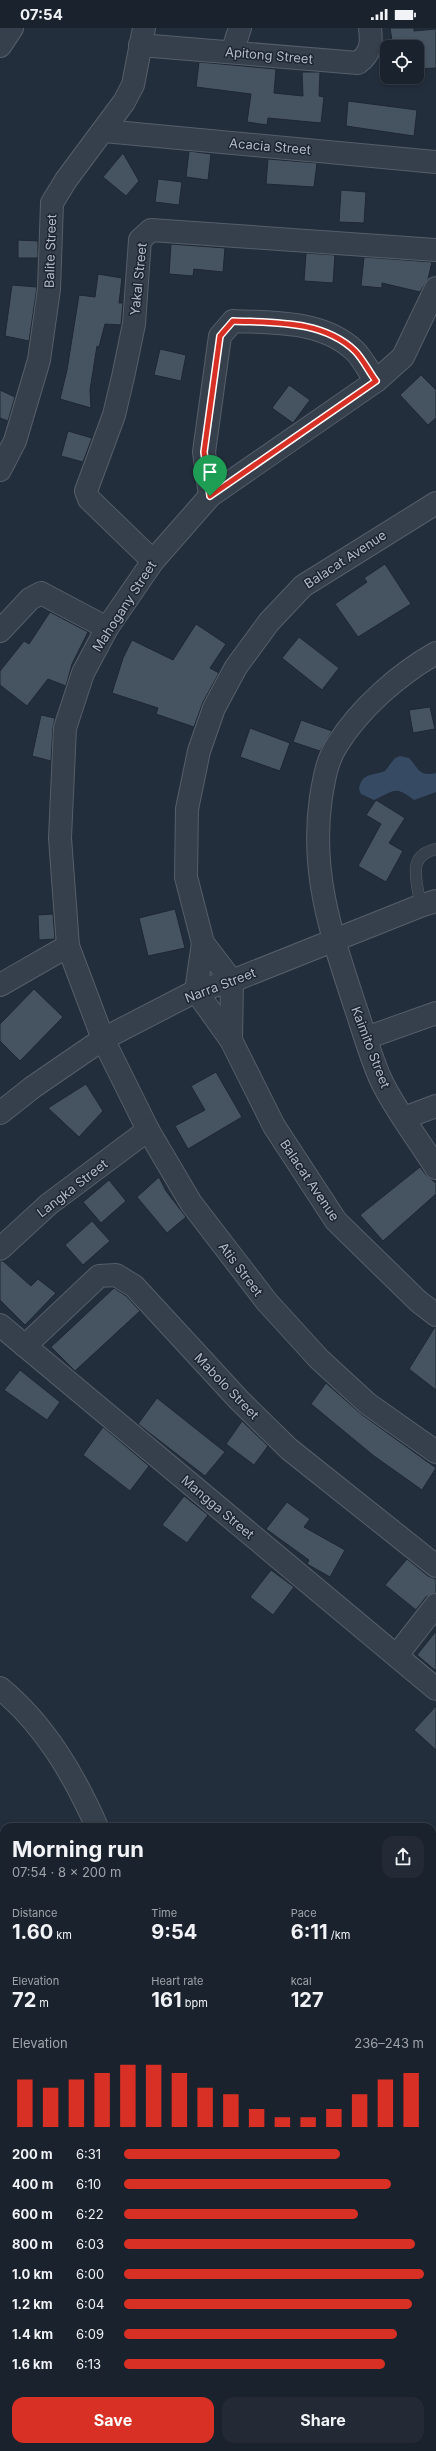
<!DOCTYPE html>
<html lang="en">
<head>
<meta charset="utf-8">
<style>
	:root { --surface:#1a222d; --page:#232a35; --text:#f1f3f6; --muted:#9fa4aa; --line:#383f49; --accent:#d93025 }
	body { margin:0; font-family:Inter,sans-serif; background:var(--page); color:var(--text); height:100vh; display:flex; flex-direction:column; font-size:15px; white-space:nowrap }
	* { box-sizing:border-box; margin:0 }
	p { font-size:13px; color:var(--muted) }
	.icon { flex:none; width:22px; height:22px; fill:none; stroke:currentColor; stroke-width:2; stroke-linecap:round; stroke-linejoin:round }
	.map { position:relative; flex:1; overflow:hidden }
	.sheet { position:absolute; left:0px; top:1795px; width:436px; height:628px; display:flex; flex-direction:column; background:var(--surface); border-radius:12px 12px 0 0; box-shadow:0 2px 6px #0003,0 0 0 1px var(--line) }
	.sheet>* { flex:none }
	.tools { position:absolute; left:380px; top:12px; display:grid; gap:8px }
	.tools a { display:grid; place-items:center; width:44px; height:44px; border-radius:8px; background:var(--surface); box-shadow:0 2px 6px #0003,0 0 0 1px var(--line); font-size:20px }
	.pin { position:absolute; display:grid; place-items:center; width:34px; height:34px; color:#fff; margin:-41px -17px; border-radius:50% 50% 50% 0; rotate:-45deg; box-shadow:0 0 4px #0007 }
	.pin .icon { rotate:45deg }
	.round { display:grid; place-items:center; flex:none; width:42px; height:42px; border-radius:12px; background:var(--page) }
	.summary { display:flex; align-items:center; justify-content:space-between; height:68px; padding:0 12px }
	h1 { font-size:22px; font-weight:700; line-height:30px }
	.stats { display:grid; grid-template-columns:repeat(3,1fr); gap:6px; height:68px; padding:4px 12px }
	.stats div { display:grid; align-content:center }
	.stats b { font-size:20px; font-weight:700 }
	.stats small { font-size:11px; font-weight:400 }
	.stats p { font-size:11px }
	.chart { height:112px; padding:8px 12px }
	.chart p { display:flex; justify-content:space-between }
	.chart svg { width:100%; height:72px; margin-top:4px; stroke:var(--accent); stroke-width:6 }
	.primary-button { display:flex; gap:8px; margin-top:auto; padding:8px 12px }
	.primary-button a { flex:1; height:46px; border-radius:12px; background:var(--accent); color:#fff; font-size:16px; font-weight:700; line-height:46px; text-align:center }
	.primary-button a+a { background:var(--page); color:var(--text) }
	ul { padding:0 12px; list-style:none; font-size:13px }
	li { display:grid; grid-template-columns:64px 48px 1fr; align-items:center; height:30px }
	li i { height:10px; border-radius:5px; background:var(--accent) }
	.status { display:flex; justify-content:space-between; align-items:center; height:28px; padding:0 20px; background:var(--surface); direction:ltr }
	.status svg { height:11px; fill:currentColor }
	.map>svg:first-child { display:block }
	.water { fill:#364b63 }
	.lines { fill:none; stroke-linecap:round; stroke-linejoin:round }
	.river { stroke:#364b63; stroke-width:33 }
	.building { fill:#465462; stroke:#1e2733 }
	.service-casing { stroke:#555e6a; stroke-width:12 }
	.minor-casing { stroke:#555e6a; stroke-width:24 }
	.tertiary-casing { stroke:#555e6a; stroke-width:24 }
	.service { stroke:#36404c; stroke-width:11 }
	.minor { stroke:#36404c; stroke-width:22 }
	.tertiary { stroke:#36404c; stroke-width:22 }
	.route-casing { stroke:#fff; stroke-width:8 }
	.route { stroke:#d93025; stroke-width:5 }
	.labels { text-anchor:middle; stroke-width:3; stroke-linejoin:round; paint-order:stroke }
	.street-label { font-size:13px; fill:#b2bbc7; stroke:#1c2531 }
</style>
</head>
<body>
<div class="status"><b>07:54</b><svg viewBox="0 0 49 12"><path d="M0 12V9h3v3zM5 12V6h3v6zM10 12V3h3v9zM15 12V0h3v12zM26 1h20v11H26zM47 4h2v5h-2z"/></svg></div>
<div class="map">
<svg width="436" height="2423" viewBox="0 0 436 2423">
	<rect width="100%" height="100%" fill="#232e3c"/>
	<!-- water -->
	<path class="water" d="M400 728 409 730C419 741 419 749 436 745V764L414 772C394 757 395 763 374 772L361 766 359 761C362 744 373 748 385 743L395 730Z"/>
	<g class="lines">
		<!-- river -->
		<g class="river">
			<polyline points="0,1884 4,1888"/>
			<polyline points="432,2231 436,2234"/>
		</g>
	</g>
	<!-- building -->
	<g class="building">
		<polygon points="390,0 414,0 414,3 436,1 436,40 417,41 417,19 393,19"/>
		<polygon points="199,34 276,41 274,65 303,68 302,44 320,44 319,68 324,69 321,95 268,90 267,97 247,94 251,66 196,59"/>
		<polygon points="348,73 417,82 414,108 346,98"/>
		<polygon points="189,123 211,126 208,152 186,149"/>
		<polygon points="123,125 139,153 126,168 103,149"/>
		<polygon points="268,131 317,135 314,159 266,156"/>
		<polygon points="158,151 182,154 179,177 155,174"/>
		<polygon points="341,162 366,164 364,195 339,194"/>
		<polygon points="18,212 38,213 38,230 18,230"/>
		<polygon points="171,216 225,220 223,244 194,241 193,248 169,246"/>
		<polygon points="306,225 335,227 333,255 304,253"/>
		<polygon points="364,229 432,234 428,251 420,264 382,255 382,260 361,258"/>
		<polygon points="98,246 122,250 119,275 123,275 121,297 105,296 99,319 97,318 90,362 91,380 60,371 67,342 79,267 95,269"/>
		<polygon points="12,257 37,259 29,313 5,308"/>
		<polygon points="160,321 186,327 181,353 154,347"/>
		<polygon points="421,347 436,362 436,390 428,397 400,367"/>
		<polygon points="289,357 310,372 293,395 272,380"/>
		<polygon points="0,362 15,369 8,393 0,390"/>
		<polygon points="68,403 92,410 83,434 61,428"/>
		<polygon points="385,536 411,576 358,609 335,576 367,554 364,550"/>
		<polygon points="50,584 88,604 72,636 66,658 48,651 27,678 0,657 0,643 24,613 29,616"/>
		<polygon points="196,596 226,616 210,640 219,645 203,674 194,699 156,686 158,680 112,665 123,630 132,612 173,632"/>
		<polygon points="299,609 339,640 322,662 282,630"/>
		<polygon points="430,679 435,701 413,705 409,682"/>
		<polygon points="41,687 55,690 53,699 51,733 32,728"/>
		<polygon points="301,692 332,703 320,723 293,714"/>
		<polygon points="250,700 290,715 280,743 240,729"/>
		<polygon points="376,772 405,790 389,815 403,823 386,854 358,838 381,796 366,787"/>
		<polygon points="175,881 185,920 148,928 139,890"/>
		<polygon points="53,886 55,911 39,912 38,887"/>
		<polygon points="34,961 63,989 20,1033 0,1013 0,996"/>
		<polygon points="216,1044 242,1089 188,1121 175,1098 205,1082 191,1058"/>
		<polygon points="86,1056 103,1083 79,1109 48,1080"/>
		<polygon points="420,1139 426,1147 436,1155 436,1166 383,1213 360,1187"/>
		<polygon points="159,1149 166,1163 186,1189 167,1205 137,1169"/>
		<polygon points="109,1152 126,1173 101,1195 83,1174"/>
		<polygon points="92,1193 110,1213 83,1237 65,1217"/>
		<polygon points="0,1233 3,1233 31,1258 38,1251 56,1265 25,1297 0,1272"/>
		<polygon points="114,1260 126,1268 140,1283 75,1343 51,1319"/>
		<polygon points="435,1299 436,1299 436,1362 409,1341"/>
		<polygon points="20,1342 60,1374 47,1392 4,1362"/>
		<polygon points="326,1355 361,1386 436,1440 422,1462 374,1428 311,1376"/>
		<polygon points="157,1370 225,1424 205,1448 138,1396"/>
		<polygon points="242,1393 268,1418 254,1437 226,1416"/>
		<polygon points="103,1399 149,1438 130,1463 83,1427"/>
		<polygon points="184,1468 208,1487 187,1515 162,1497"/>
		<polygon points="287,1474 310,1491 304,1499 345,1522 330,1549 307,1536 309,1532 266,1501"/>
		<polygon points="407,1531 428,1548 436,1551 436,1565 426,1569 416,1582 385,1557"/>
		<polygon points="271,1542 294,1559 273,1587 250,1569"/>
		<polygon points="436,1603 436,1643 417,1627"/>
		<polygon points="436,1678 436,1722 414,1702"/>
	</g>
	<g class="lines">
		<!-- service casing -->
		<g class="service-casing">
			<path id="service" d="M420 878C419 855 404 828 436 821"/>
		</g>
		<!-- minor casing -->
		<g class="minor-casing">
			<g id="minor">
				<path d="M140 17 358 35C371 25 372 16 370 0"/>
				<polyline points="232,24 240,0"/>
				<polyline points="104,103 436,134"/>
				<polyline points="436,260 403,329 376,353 210,468 153,533 107,600 83,645 65,700 60,810 68,918 103,1011 148,1102 191,1175 267,1274 319,1331 368,1376 436,1424"/>
				<polyline points="0,442 15,413 39,332 49,261 52,175 66,152 124,74 133,57 144,0"/>
				<path d="M210 468 204 424 220 308 233 293C274 295 323 292 355 323 363 331 369 344 376 353"/>
				<polyline points="153,533 89,471 86,463 114,387 123,349 134,296 140,212 151,202 436,222"/>
				<polyline points="0,603 30,571 41,565 107,600"/>
				<path d="M436 625C399 646 360 680 337 717 327 732 324 751 321 769 310 844 331 905 354 975 363 1001 370 1028 381 1052 395 1082 419 1112 436 1140"/>
				<polyline points="0,957 68,918"/>
				<polyline points="366,1010 436,985"/>
				<polyline points="0,1085 33,1059 103,1011 196,963 232,953 420,878 436,873"/>
				<polyline points="404,1090 436,1078"/>
				<polyline points="0,1221 49,1176 148,1102"/>
				<polyline points="0,1297 436,1661"/>
				<polyline points="25,1318 99,1248 116,1247 134,1258 239,1372 289,1421 436,1538"/>
				<polyline points="397,1627 436,1577"/>
				<polyline points="0,2081 4,2084"/>
				<polyline points="268,2419 273,2423"/>
				<polyline points="385,2419 390,2423"/>
				<polyline points="189,2423 189,2419"/>
			</g>
		</g>
		<!-- tertiary casing -->
		<g class="tertiary-casing">
			<g id="tertiary">
				<polyline points="0,18 12,0"/>
				<polyline points="203,915 196,963 231,1012 274,1098 336,1193 418,1273 436,1287"/>
				<polyline points="231,1012 232,953 203,915 186,849 187,781 199,723 214,680 236,639 269,594 303,558 436,475"/>
				<path d="M0 1660C45 1697 74 1747 97 1799"/>
				<polyline points="49,2423 50,2419"/>
				<polyline points="80,2423 81,2419"/>
			</g>
		</g>
		<!-- service -->
		<use href="#service" class="service"/>
		<!-- minor -->
		<use href="#minor" class="minor"/>
		<!-- tertiary -->
		<use href="#tertiary" class="tertiary"/>
	</g>
	<g class="lines">
		<!-- route casing -->
		<g class="route-casing">
			<path id="route" d="M233 293C274 295 323 292 355 323 363 331 369 344 376 353L210 468 204 424 220 308Z"/>
		</g>
		<!-- route -->
		<use href="#route" class="route"/>
	</g>
	<g class="labels">
		<!-- street labels -->
		<g class="street-label">
			<text transform="translate(269 27) rotate(5)" y="5">Apitong Street</text>
			<text transform="translate(270 118) rotate(5)" y="5">Acacia Street</text>
			<text transform="translate(50 223) rotate(-88)" y="5">Balite Street</text>
			<text transform="translate(138 251) rotate(-84)" y="5">Yakal Street</text>
			<text transform="translate(345 531) rotate(-33)" y="5">Balacat Avenue</text>
			<text transform="translate(124 578) rotate(-57)" y="5">Mahogany Street</text>
			<text transform="translate(220 957) rotate(-21)" y="5">Narra Street</text>
			<text transform="translate(371 1019) rotate(69)" y="5">Kaimito Street</text>
			<text transform="translate(310 1152) rotate(56)" y="5">Balacat Avenue</text>
			<text transform="translate(72 1160) rotate(-38)" y="5">Langka Street</text>
			<text transform="translate(241 1241) rotate(53)" y="5">Atis Street</text>
			<text transform="translate(227 1358) rotate(46)" y="5">Mabolo Street</text>
			<text transform="translate(218 1479) rotate(40)" y="5">Mangga Street</text>
		</g>
	</g>
</svg>
<div class="tools">
<a><svg class="icon" aria-label="locate" viewBox="0 0 24 24"><circle cx="12" cy="12" r="6"/><path d="M12 2v4M12 18v4M2 12h4M18 12h4"/></svg></a>
</div>
<div class="pin" style="left:210px;top:468px;background:#1e9e55"><svg class="icon" aria-label="arrive" viewBox="0 0 24 24"><path d="M6 21V4h12l-3 4 3 4H6"/></svg></div>
<section class="sheet">
<div class="summary"><div><h1>Morning run</h1><p>07:54 · 8 × 200 m</p></div><a class="round"><svg class="icon" aria-label="share" viewBox="0 0 24 24"><path d="M12 15V3M7 8l5-5 5 5M5 13v7h14v-7"/></svg></a></div>
<div class="stats">
<div><p>Distance</p><b>1.60<small> km</small></b></div>
<div><p>Time</p><b>9:54</b></div>
<div><p>Pace</p><b>6:11<small> /km</small></b></div>
</div>
<div class="stats">
<div><p>Elevation</p><b>72<small> m</small></b></div>
<div><p>Heart rate</p><b>161<small> bpm</small></b></div>
<div><p>kcal</p><b>127</b></div>
</div>
<div class="chart"><p><span>Elevation</span>236–243 m</p>
<svg viewBox="0 0 160 44" preserveAspectRatio="none"><path d="M5 44V15M15 44V20M25 44V15M35 44V11M45 44V6M55 44V6M65 44V11M75 44V20M85 44V24M95 44V33M105 44V38M115 44V38M125 44V33M135 44V24M145 44V15M155 44V11"/></svg>
</div>
<ul>
<li><b>200 m</b>6:31<i style="width:72%"></i></li>
<li><b>400 m</b>6:10<i style="width:89%"></i></li>
<li><b>600 m</b>6:22<i style="width:78%"></i></li>
<li><b>800 m</b>6:03<i style="width:97%"></i></li>
<li><b>1.0 km</b>6:00<i style="width:100%"></i></li>
<li><b>1.2 km</b>6:04<i style="width:96%"></i></li>
<li><b>1.4 km</b>6:09<i style="width:91%"></i></li>
<li><b>1.6 km</b>6:13<i style="width:87%"></i></li>
</ul>
<div class="primary-button"><a>Save</a><a>Share</a></div>
</section>
</div>
</body>
</html>
